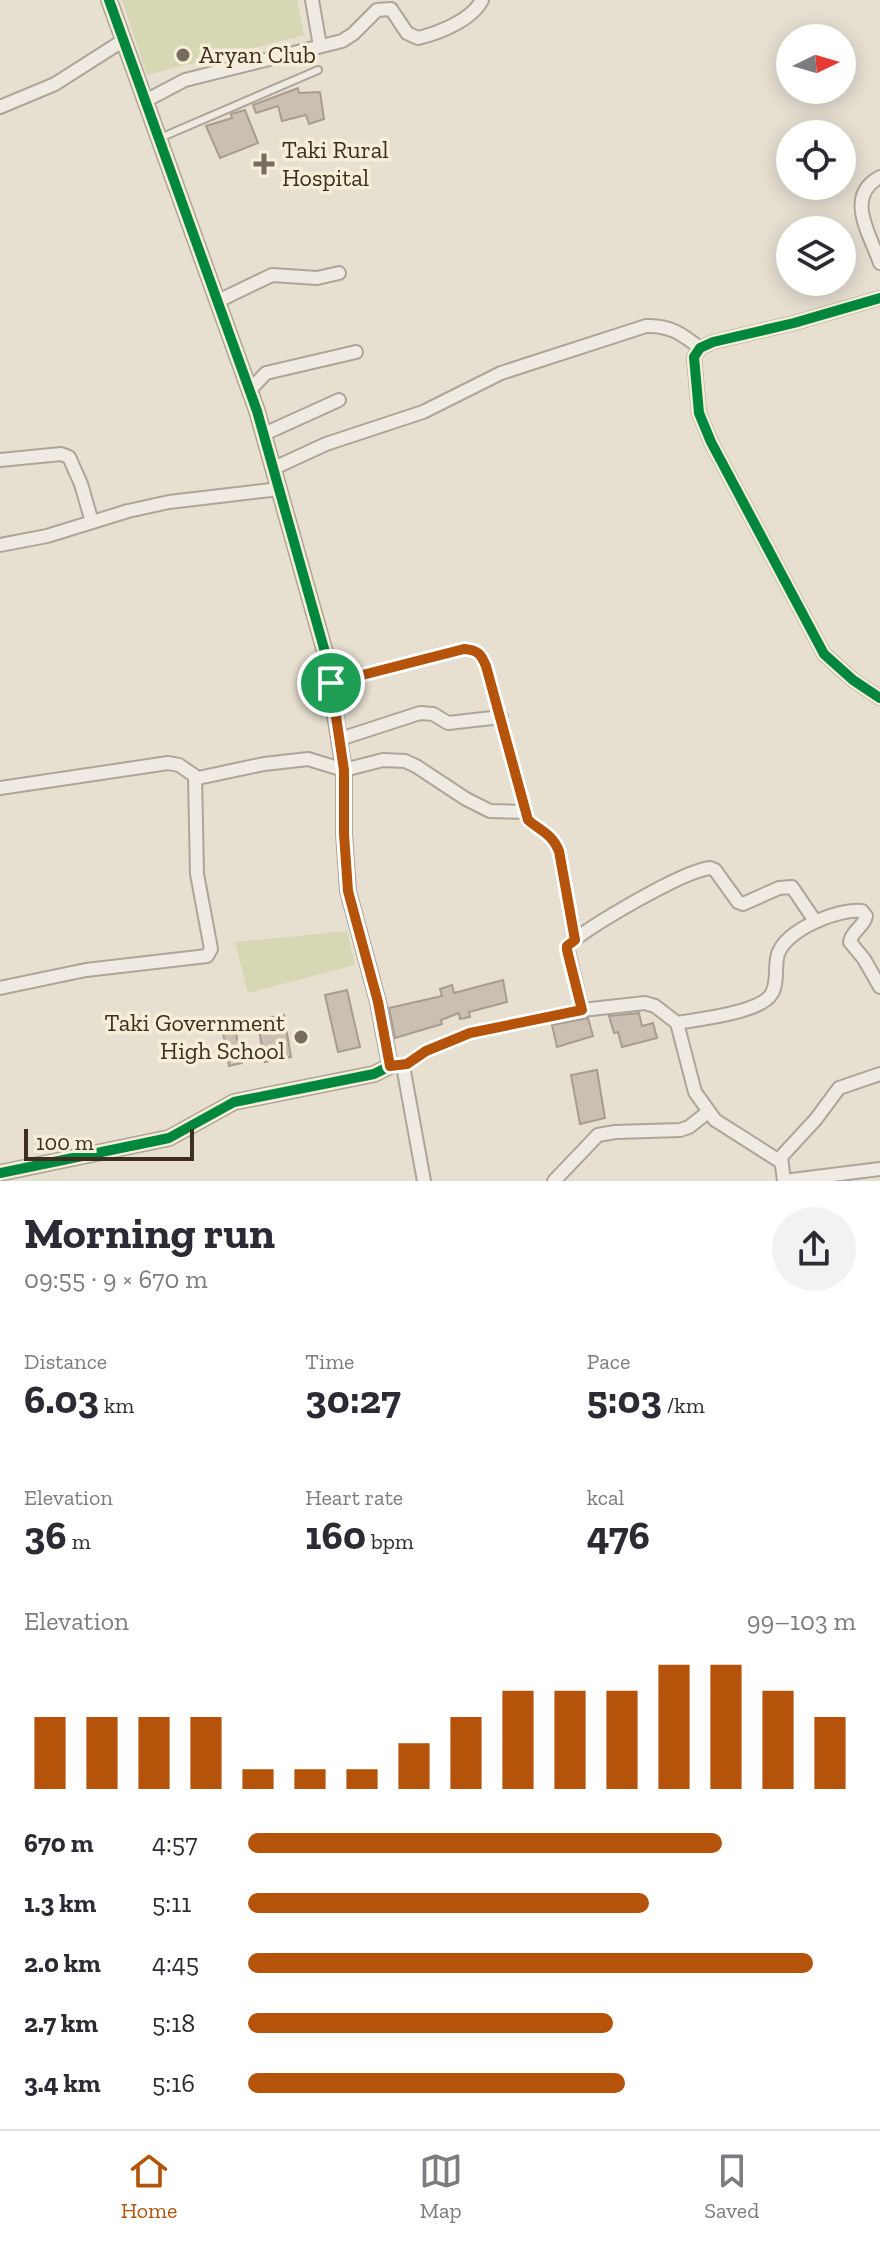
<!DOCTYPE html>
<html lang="en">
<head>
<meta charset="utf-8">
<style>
	:root { --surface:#fff; --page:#f2f2f3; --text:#2b2b33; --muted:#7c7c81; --line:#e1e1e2; --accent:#b45309 }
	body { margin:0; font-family:"Zilla Slab",serif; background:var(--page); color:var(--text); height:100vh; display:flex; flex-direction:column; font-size:30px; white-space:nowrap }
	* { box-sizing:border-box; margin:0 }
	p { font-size:26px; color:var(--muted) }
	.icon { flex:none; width:44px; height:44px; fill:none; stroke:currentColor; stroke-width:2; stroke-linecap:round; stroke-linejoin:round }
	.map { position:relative; height:1181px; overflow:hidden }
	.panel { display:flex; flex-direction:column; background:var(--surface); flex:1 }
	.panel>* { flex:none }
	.needle { width:52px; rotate:85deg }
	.tools { position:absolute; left:776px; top:24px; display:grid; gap:16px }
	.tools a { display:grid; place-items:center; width:80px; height:80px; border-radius:50%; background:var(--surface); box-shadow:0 4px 20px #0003; font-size:40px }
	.scale { position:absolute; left:24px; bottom:20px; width:170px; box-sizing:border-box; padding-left:8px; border:4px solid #3d2e20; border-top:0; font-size:22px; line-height:28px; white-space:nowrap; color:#3d2e20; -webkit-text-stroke:6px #f7eed8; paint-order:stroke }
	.pin { position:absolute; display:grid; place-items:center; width:68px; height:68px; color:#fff; margin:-34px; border:4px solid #fff; border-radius:50%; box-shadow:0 2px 8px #0007 }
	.round { display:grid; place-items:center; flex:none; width:84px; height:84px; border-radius:42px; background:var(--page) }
	.summary { display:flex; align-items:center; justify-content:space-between; height:136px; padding:0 24px }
	h1 { font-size:44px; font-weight:800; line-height:60px }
	.figures { display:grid; grid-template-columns:repeat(3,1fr); gap:12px; height:136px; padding:8px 24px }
	.figures div { display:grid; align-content:center }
	.figures b { font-size:40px; font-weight:800 }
	.figures small { font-size:22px; font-weight:400 }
	.figures p { font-size:22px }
	.chart { height:224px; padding:16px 24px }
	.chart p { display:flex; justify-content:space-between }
	.chart svg { width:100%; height:144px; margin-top:8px; stroke:var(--accent); stroke-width:6 }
	ul { padding:0 24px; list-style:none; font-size:26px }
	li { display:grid; grid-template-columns:128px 96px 1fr; align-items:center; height:60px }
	li i { height:20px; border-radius:10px; background:var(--accent) }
	.tabs { display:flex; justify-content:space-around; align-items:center; height:112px; border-top:2px solid var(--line); background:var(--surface); font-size:22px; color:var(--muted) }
	.tabs a { display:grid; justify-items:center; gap:4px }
	.tabs .selected { color:var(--accent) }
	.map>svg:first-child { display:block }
	.green { fill:#d6d7b3 }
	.building { fill:#cbbfb2; stroke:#a89c90; stroke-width:2 }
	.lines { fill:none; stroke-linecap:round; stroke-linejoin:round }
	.service-casing { stroke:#ada599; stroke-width:10 }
	.minor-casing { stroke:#ada599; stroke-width:16 }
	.tertiary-casing { stroke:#ada599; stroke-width:18 }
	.service { stroke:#efebe3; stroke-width:6 }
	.minor { stroke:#efebe3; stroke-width:12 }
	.tertiary { stroke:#efebe3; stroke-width:14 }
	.cycleway-casing { stroke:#f7eed8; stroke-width:15 }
	.cycleway { stroke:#00873e; stroke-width:10 }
	.route-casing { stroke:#fff; stroke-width:16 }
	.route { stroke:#b45309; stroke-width:10 }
	.poi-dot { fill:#786c5e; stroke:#f7eed8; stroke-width:3 }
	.labels { text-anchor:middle; stroke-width:7; stroke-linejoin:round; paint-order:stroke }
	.poi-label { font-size:24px; fill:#3d2e20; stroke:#f7eed8; text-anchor:start }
</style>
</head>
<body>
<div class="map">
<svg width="880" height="1181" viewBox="0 0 880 1181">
	<rect width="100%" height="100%" fill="#e7e0d1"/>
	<!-- green -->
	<g class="green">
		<polygon points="122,0 297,0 304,35 147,75"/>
		<polygon points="347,931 355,965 248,993 235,942"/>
	</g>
	<!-- building -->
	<g class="building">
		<polygon points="298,88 299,93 320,92 324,119 309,124 306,115 282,121 278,106 256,113 253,105"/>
		<polygon points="245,110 258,143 220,158 206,126 232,118 231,114"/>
		<polygon points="503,980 507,1002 469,1012 470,1017 460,1019 459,1013 441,1020 442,1024 395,1038 389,1008 442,996 440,989 452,985 454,993"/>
		<polygon points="347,990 360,1047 338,1052 325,995"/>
		<polygon points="639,1013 642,1026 653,1023 657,1038 622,1047 618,1032 614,1033 609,1016"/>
		<polygon points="284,1015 291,1057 265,1062 257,1020"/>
		<polygon points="588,1018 593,1036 557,1047 552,1025"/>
		<polygon points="233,1019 242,1063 229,1066 221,1021"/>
		<polygon points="597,1070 605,1118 580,1124 571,1075"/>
	</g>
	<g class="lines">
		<!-- service casing -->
		<g class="service-casing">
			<polyline id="service" points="160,138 318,70"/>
		</g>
		<!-- minor casing -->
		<g class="minor-casing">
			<g id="minor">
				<polyline points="312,0 320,46"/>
				<path d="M147 100 185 80 342 41 353 34 377 10 391 9 407 33 418 38C439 33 472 20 482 0"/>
				<polyline points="0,107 55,84 124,40"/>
				<path d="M880 177C844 196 870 234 880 263"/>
				<polyline points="880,298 794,323 713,342 700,348 694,357 699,413 711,442 824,654 853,680 880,698"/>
				<polyline points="218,301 272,275 317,278 339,273"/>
				<polyline points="250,390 266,373 356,352"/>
				<polyline points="264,434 339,400"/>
				<polyline points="0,460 61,454 69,457 81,484 92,522"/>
				<path d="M274 468 326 444 423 412 501 373 646 326C670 325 682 334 700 348"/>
				<polyline points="0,545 47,536 128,511 169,502 279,489"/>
				<path d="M331 683 464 649C478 650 481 654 486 666L528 820C541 831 552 834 559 851L575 940"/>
				<polyline points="340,739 420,713 433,714 448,723 501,717"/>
				<polyline points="0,788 168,763 179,765 198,778 264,764 308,759 344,770 383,760 405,761 416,766 466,799 490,811 525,812"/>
				<polyline points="0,988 86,970 207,956 211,949 197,874 195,777"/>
				<path d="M582 1010 567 946C589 926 683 871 710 868L715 870 738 902 743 904 779 888 792 887 815 921"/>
				<path d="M677 1023C699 1019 756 1013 770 996 779 986 774 966 778 954 786 930 838 908 862 911L866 916C864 927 852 930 850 942L864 959 880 987"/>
				<polyline points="390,1066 407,1064 426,1051 470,1033 582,1010 645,1003 655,1006 677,1023 695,1092 715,1120 781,1162"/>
				<polyline points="403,1066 424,1181"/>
				<polyline points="554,1181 598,1135 615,1132 680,1130 689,1127 708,1112"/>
				<polyline points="784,1181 781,1157 816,1119 839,1088 880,1074"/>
				<polyline points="784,1181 880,1169"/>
			</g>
		</g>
		<!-- tertiary casing -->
		<g class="tertiary-casing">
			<polyline id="tertiary" points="0,1173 169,1138 234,1102 374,1074 390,1066 378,1002 348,891 344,834 344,770 325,652 257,411 109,0"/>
		</g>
		<!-- service -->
		<use href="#service" class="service"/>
		<!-- minor -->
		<use href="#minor" class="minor"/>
		<!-- tertiary -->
		<use href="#tertiary" class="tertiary"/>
		<!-- cycleway casing -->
		<g class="cycleway-casing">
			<g id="cycleway">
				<polyline points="880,298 794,323 713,342 700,348 694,357 699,413 711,442 824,654 853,680 880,698"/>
				<polyline points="0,1173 169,1138 234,1102 374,1074 390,1066 378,1002 348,891 344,834 344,770 325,652 257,411 109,0"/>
			</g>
		</g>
		<!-- cycleway -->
		<use href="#cycleway" class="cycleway"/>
	</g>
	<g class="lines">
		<!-- route casing -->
		<g class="route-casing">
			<path id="route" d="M464 649C478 650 481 654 486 666L528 820C541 831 552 834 559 851L575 940 567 946V950L582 1010 470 1033 426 1051 407 1064 390 1066 378 1002 348 891 344 834V770L331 683Z"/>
		</g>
		<!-- route -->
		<use href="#route" class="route"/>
	</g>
	<!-- markers -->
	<g class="poi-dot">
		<circle cx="183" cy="55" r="8"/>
		<path d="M260 152h8v8h8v8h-8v8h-8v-8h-8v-8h8z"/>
		<circle cx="301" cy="1037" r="8"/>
	</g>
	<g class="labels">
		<!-- poi labels -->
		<g class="poi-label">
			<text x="199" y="63">Aryan Club</text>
			<text x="282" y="158">Taki Rural<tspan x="282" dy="28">Hospital</tspan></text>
			<text x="285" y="1031" text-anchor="end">Taki Government<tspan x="285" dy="28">High School</tspan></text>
		</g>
	</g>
</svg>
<div class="tools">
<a><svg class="needle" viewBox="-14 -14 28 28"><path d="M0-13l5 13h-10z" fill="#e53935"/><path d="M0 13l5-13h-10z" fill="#7c7c81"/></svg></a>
<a><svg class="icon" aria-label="locate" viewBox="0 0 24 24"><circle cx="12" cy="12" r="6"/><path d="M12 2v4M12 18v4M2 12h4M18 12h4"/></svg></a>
<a><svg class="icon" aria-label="layers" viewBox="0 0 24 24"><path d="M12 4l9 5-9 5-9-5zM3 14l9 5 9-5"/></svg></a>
</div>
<div class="scale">100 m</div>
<div class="pin" style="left:331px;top:683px;background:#1e9e55"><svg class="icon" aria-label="arrive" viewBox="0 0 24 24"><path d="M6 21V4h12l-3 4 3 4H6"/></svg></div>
</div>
<section class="panel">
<div class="summary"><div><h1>Morning run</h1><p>09:55 · 9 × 670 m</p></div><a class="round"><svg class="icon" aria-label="share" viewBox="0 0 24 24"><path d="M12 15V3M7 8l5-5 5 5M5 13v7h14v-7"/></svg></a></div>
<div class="figures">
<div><p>Distance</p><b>6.03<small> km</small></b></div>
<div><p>Time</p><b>30:27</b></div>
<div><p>Pace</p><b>5:03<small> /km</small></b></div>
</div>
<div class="figures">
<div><p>Elevation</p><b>36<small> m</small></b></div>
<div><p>Heart rate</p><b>160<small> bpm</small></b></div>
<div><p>kcal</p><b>476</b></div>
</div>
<div class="chart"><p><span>Elevation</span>99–103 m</p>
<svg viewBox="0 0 160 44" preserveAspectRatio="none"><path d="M5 44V22M15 44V22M25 44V22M35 44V22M45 44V38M55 44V38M65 44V38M75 44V30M85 44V22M95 44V14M105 44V14M115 44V14M125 44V6M135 44V6M145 44V14M155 44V22"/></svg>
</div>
<ul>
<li><b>670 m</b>4:57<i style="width:78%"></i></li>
<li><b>1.3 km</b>5:11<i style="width:66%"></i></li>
<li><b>2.0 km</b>4:45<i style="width:93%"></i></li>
<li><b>2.7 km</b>5:18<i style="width:60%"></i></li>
<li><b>3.4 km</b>5:16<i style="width:62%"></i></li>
</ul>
</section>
<nav class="tabs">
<a class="selected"><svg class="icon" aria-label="home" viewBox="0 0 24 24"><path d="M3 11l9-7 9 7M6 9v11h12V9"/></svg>Home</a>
<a><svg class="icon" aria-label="map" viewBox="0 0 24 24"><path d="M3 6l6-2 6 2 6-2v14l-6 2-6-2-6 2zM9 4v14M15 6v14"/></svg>Map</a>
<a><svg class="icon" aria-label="saved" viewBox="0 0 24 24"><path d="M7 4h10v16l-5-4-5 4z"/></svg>Saved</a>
</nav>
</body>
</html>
